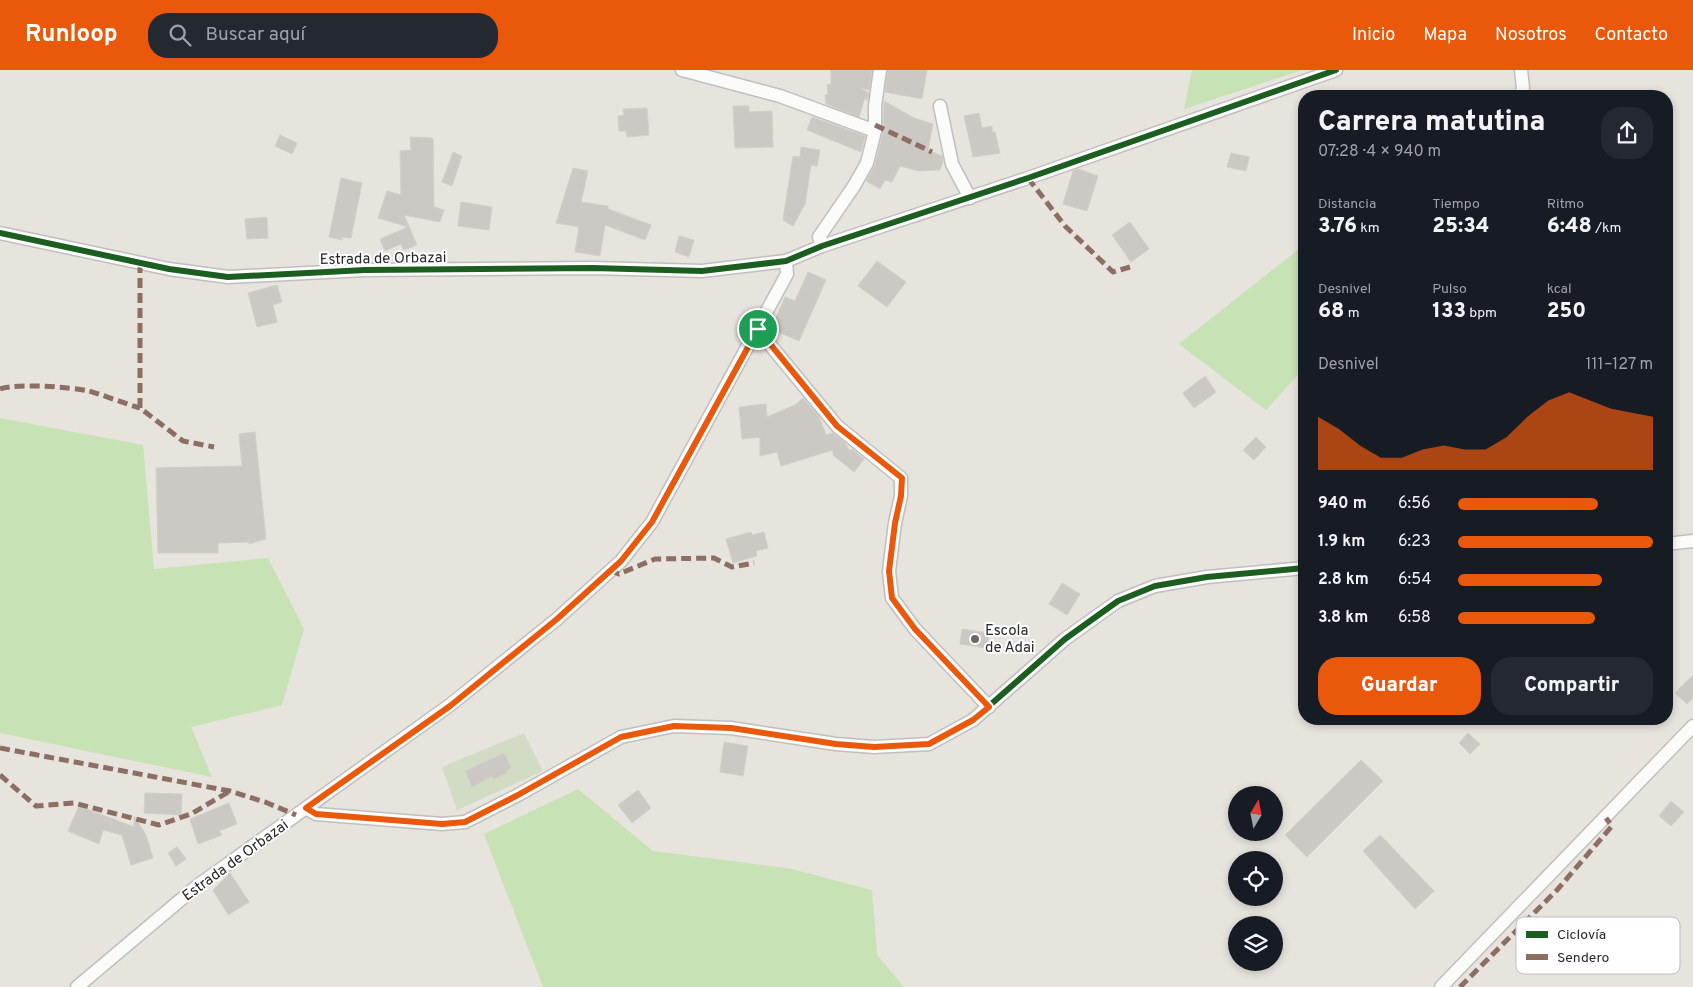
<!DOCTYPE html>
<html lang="es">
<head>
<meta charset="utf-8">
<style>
	:root { --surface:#171b24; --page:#242831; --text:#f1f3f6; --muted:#9ea1a6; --accent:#ea580c }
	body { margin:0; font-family:Overpass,sans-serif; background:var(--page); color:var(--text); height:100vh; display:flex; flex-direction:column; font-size:19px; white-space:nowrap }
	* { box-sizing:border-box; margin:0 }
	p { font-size:16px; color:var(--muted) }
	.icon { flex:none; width:28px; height:28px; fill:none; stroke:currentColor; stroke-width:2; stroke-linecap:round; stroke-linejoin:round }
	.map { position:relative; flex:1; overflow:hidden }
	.details { position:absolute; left:1298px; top:20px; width:375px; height:635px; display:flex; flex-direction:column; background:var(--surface); border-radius:20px; box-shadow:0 2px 8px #0003 }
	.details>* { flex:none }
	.needle { width:32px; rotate:10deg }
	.controls { position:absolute; left:1228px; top:716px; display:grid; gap:10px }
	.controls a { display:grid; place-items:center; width:55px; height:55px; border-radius:50%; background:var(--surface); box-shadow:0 2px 8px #0003; font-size:25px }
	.pin { position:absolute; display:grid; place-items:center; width:42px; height:42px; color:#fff; margin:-21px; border:2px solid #fff; border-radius:50%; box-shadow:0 1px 5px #0007 }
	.round { display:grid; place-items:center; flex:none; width:52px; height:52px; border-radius:20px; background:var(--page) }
	.head { display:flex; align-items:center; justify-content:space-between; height:85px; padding:0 20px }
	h1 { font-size:28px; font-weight:800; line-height:38px }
	.stats { display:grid; grid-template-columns:repeat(3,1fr); gap:8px; height:85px; padding:5px 20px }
	.stats div { display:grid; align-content:center }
	.stats b { font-size:21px; font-weight:800 }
	.stats small { font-size:14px; font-weight:400 }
	.stats p { font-size:14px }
	.chart { height:140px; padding:10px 20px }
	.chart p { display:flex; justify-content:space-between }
	.chart svg { width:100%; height:90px; margin-top:5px; fill:var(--accent); opacity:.7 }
	.primary-button { display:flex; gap:10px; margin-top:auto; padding:10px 20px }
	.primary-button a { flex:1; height:58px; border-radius:20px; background:var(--accent); color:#fff; font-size:20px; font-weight:800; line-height:58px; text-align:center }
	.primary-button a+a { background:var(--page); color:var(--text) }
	ul { padding:0 20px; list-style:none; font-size:16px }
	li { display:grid; grid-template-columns:80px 60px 1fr; align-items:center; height:38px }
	li i { height:12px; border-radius:6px; background:var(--accent) }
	header { display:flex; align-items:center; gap:30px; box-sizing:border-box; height:70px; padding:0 25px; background:var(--accent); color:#fff }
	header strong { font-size:24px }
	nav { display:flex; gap:28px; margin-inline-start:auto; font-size:18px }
	.search { width:350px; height:45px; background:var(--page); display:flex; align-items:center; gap:12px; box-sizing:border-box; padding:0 18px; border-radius:20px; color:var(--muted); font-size:19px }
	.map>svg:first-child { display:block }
	.green { fill:#c7e2b5 }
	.cemetery { fill:#d2dbc4 }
	.building { fill:#ccc9c4; stroke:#d2cfc9 }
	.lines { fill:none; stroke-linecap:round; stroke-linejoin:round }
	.minor-casing { stroke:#c0bfbf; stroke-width:15 }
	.minor { stroke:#fbfbfa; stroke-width:12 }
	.quiet { stroke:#8d6e63; stroke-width:5; stroke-dasharray:10 5; stroke-linecap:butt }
	.cycleway-casing { stroke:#fff; stroke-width:9 }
	.cycleway { stroke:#1b5e20; stroke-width:6 }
	.route-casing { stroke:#fff; stroke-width:10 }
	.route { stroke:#ea580c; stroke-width:6 }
	.poi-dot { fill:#6b6967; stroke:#fff; stroke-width:2 }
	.labels { text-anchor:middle; stroke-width:4; stroke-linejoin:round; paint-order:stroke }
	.street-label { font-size:15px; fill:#282828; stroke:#fff }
	.poi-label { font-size:15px; fill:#282828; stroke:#fff; text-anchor:start }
	.key { fill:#fff; stroke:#bebebe; stroke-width:1 }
	.key-label { font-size:14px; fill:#282828 }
</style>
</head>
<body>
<header>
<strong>Runloop</strong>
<div class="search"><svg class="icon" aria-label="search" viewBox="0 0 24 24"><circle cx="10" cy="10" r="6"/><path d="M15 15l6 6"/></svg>Buscar aquí</div>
<nav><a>Inicio</a><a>Mapa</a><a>Nosotros</a><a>Contacto</a></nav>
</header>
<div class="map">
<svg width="1693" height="917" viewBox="0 0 1693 917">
	<rect width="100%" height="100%" fill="#e7e3dd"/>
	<!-- green -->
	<g class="green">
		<polygon points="1192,0 1302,0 1184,39"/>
		<polygon points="1304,175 1304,298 1266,340 1179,274"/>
		<polygon points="0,348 143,375 154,499 268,488 304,559 282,635 191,657 212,707 0,663"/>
		<polygon points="578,719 653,781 792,799 872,820 877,885 904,917 543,917 484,764"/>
	</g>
	<!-- cemetery -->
	<polygon class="cemetery" points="524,663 543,701 457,740 442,697"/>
	<!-- building -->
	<g class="building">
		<polygon points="831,0 872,0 869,20 860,18 869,23 867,31 865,27 859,47 826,34 825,25 828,25 827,15 831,14"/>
		<polygon points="888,0 927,0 922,29 885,22"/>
		<polygon points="884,31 914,48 933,54 928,80 942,86 943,91 940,100 919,101 900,96 892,112 885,110 880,119 866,111 875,95 883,63"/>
		<polygon points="733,36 749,36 749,42 772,41 773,77 735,78"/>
		<polygon points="647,38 649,65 627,67 626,61 619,61 618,46 624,45 623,39"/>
		<polygon points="979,43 982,58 992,56 992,62 995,62 1000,83 973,87 964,46"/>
		<polygon points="812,47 865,66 861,82 807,60"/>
		<polygon points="280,65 297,73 292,84 275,76"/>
		<polygon points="410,67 433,68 434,137 444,140 440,152 404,145 417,175 404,180 401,174 385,181 380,169 408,157 378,148 387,121 401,125 400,81 411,80"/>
		<polygon points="801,77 820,80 817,96 811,95 805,134 793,156 783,150 793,86 800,87"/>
		<polygon points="453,82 462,86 452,116 442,112"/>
		<polygon points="1231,83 1249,87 1246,101 1227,97"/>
		<polygon points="573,98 588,101 581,132 608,136 608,139 651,155 645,170 605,155 600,186 575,182 579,157 556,153"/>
		<polygon points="1078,99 1098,106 1087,141 1063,134 1073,101"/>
		<polygon points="341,108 362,113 351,168 342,167 342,170 329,167"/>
		<polygon points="461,132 492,137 489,160 458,156"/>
		<polygon points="267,147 268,168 247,169 245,149"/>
		<polygon points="1130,152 1149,179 1131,192 1112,165"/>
		<polygon points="679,166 694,170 689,187 675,182"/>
		<polygon points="877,191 906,212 887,237 858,216"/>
		<polygon points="808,202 826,210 799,271 771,259 785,227 795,231"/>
		<polygon points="277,215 282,232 273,235 277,252 257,257 248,223"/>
		<polygon points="1205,306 1216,322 1194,338 1183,323"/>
		<polygon points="803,328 819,347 826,365 833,363 845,373 850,381 852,379 864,389 854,402 833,385 833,380 781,396 777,382 760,386 760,367 742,369 739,337 766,334 767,347 795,335"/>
		<polygon points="255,362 266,469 249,474 249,472 218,473 218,483 158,483 156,398 242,396 239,364"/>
		<polygon points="1256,367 1266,377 1254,390 1243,380"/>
		<polygon points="751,462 752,465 764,462 768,478 756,481 757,486 733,493 726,469"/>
		<polygon points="1062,513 1080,524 1067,545 1049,534"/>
		<polygon points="962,559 989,563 987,578 960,574"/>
		<polygon points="1693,605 1693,628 1687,634 1675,623"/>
		<polygon points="1468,663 1480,674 1470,684 1459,673"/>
		<polygon points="724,672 748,676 743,706 720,702"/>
		<polygon points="504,683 511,698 506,701 507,703 493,709 492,706 472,717 465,701"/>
		<polygon points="1361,690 1383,711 1307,787 1285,765"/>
		<polygon points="638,720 651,738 632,753 618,735"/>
		<polygon points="145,723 182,724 181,745 144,743"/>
		<polygon points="1671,731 1684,742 1671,756 1659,746"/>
		<polygon points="229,733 237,754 219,761 222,765 198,774 190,749"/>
		<polygon points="79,736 134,757 134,746 146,765 153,788 131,795 122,765 103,760 99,774 68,761"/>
		<polygon points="1380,765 1434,821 1415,839 1363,781"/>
		<polygon points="177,777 186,789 176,796 168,783"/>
		<polygon points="230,803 249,832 228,845 213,820"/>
	</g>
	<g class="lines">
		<!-- minor casing -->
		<g class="minor-casing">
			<g id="minor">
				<polyline points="682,0 780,26 875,61 867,93 854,116 819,167 822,176"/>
				<polyline points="1521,26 1523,18 1521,0"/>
				<polyline points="940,36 952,94 970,128"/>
				<polyline points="875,61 875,36 880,0"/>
				<polyline points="0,163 169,199 228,207 365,200 593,198 702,201 786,191 822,176 1028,108 1336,0"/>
				<polyline points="757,259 837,356 901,408 901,426 895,453 889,501 892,528 915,559 989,637"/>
				<polyline points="1666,474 1693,471"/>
				<polyline points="306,738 316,744 442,754 465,752 518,725 621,667 674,656 731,658 836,674 874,677 929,674 973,650 1065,569 1118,531 1155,516 1207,507 1304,498"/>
				<polyline points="77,917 197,816 450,635 557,549 621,491 652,452 787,204 786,191"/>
				<polyline points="1441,917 1693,656"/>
			</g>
		</g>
		<!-- minor -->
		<use href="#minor" class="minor"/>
		<!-- quiet -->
		<g class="quiet">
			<polyline points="875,55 932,82"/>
			<polyline points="1028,108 1065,156 1113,202 1130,197"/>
			<polyline points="140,193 140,338 183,371 214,377"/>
			<path d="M0 319C17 313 70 317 89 321 106 326 123 333 140 338"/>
			<polyline points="610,500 619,504 655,489 714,488 732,497 754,493"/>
			<polyline points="0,678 230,721 265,732 296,745"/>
			<polyline points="0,705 36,736 74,733 159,755 191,744 230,721"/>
			<polyline points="1460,917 1557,820 1612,756 1606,748"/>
		</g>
		<!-- cycleway casing -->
		<g class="cycleway-casing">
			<g id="cycleway">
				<polyline points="0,163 169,199 228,207 365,200 593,198 702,201 786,191 822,176 1028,108 1336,0"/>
				<polyline points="306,738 316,744 442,754 465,752 518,725 621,667 674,656 731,658 836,674 874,677 929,674 973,650 1065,569 1118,531 1155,516 1207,507 1304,498"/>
			</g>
		</g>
		<!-- cycleway -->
		<use href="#cycleway" class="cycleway"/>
	</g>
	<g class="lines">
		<!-- route casing -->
		<g class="route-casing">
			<polygon id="route" points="758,259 837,356 902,408 901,426 895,453 889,501 892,528 915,559 989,637 973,650 929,674 874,677 836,674 731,658 674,656 621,667 518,725 465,752 442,754 316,744 306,738 450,636 557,549 621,491 652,452"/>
		</g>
		<!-- route -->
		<use href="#route" class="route"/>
	</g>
	<!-- markers -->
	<circle class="poi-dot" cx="975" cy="569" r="5"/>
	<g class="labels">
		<!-- street labels -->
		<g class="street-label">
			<text transform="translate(383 188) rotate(-1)" y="5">Estrada de Orbazai</text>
			<text transform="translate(235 790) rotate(-36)" y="5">Estrada de Orbazai</text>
		</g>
		<!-- poi labels -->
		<g class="poi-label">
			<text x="985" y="565">Escola<tspan x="985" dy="17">de Adai</tspan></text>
		</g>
	</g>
	<!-- legend -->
	<rect x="1516" y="847" width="164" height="57" rx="8" class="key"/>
	<rect x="1526" y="861" width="22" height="7" fill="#1b5e20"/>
	<rect x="1526" y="884" width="22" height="6" fill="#8d6e63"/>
	<g class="key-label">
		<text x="1557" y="869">Ciclovía</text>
		<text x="1557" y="892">Sendero</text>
	</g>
</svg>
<div class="controls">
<a><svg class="needle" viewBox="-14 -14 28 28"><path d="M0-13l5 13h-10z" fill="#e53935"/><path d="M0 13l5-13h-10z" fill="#9ea1a6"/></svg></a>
<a><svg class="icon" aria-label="locate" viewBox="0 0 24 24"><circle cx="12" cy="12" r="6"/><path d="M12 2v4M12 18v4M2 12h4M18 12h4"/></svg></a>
<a><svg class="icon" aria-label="layers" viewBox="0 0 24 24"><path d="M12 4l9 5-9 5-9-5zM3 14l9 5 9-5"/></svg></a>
</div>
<div class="pin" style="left:758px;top:259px;background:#1e9e55"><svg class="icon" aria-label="arrive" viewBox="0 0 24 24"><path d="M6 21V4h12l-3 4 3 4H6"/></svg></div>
<section class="details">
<div class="head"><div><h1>Carrera matutina</h1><p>07:28 · 4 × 940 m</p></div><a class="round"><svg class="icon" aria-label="share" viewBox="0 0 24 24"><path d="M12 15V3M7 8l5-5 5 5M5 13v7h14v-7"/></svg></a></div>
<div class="stats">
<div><p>Distancia</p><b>3.76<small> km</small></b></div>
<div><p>Tiempo</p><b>25:34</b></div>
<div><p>Ritmo</p><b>6:48<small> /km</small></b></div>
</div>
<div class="stats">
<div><p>Desnivel</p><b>68<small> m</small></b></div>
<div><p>Pulso</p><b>133<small> bpm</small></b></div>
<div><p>kcal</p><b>250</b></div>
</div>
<div class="chart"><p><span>Desnivel</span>111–127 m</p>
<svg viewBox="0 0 160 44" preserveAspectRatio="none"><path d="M0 44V18L10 24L20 32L30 38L40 38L50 34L60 32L70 34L80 34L90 28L100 18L110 10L120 6L130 10L140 14L150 16L160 18V44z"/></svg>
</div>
<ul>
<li><b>940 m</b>6:56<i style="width:72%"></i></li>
<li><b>1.9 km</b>6:23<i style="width:100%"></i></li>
<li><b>2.8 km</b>6:54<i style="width:74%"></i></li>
<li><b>3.8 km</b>6:58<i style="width:70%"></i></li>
</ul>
<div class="primary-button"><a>Guardar</a><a>Compartir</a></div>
</section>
</div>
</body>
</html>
